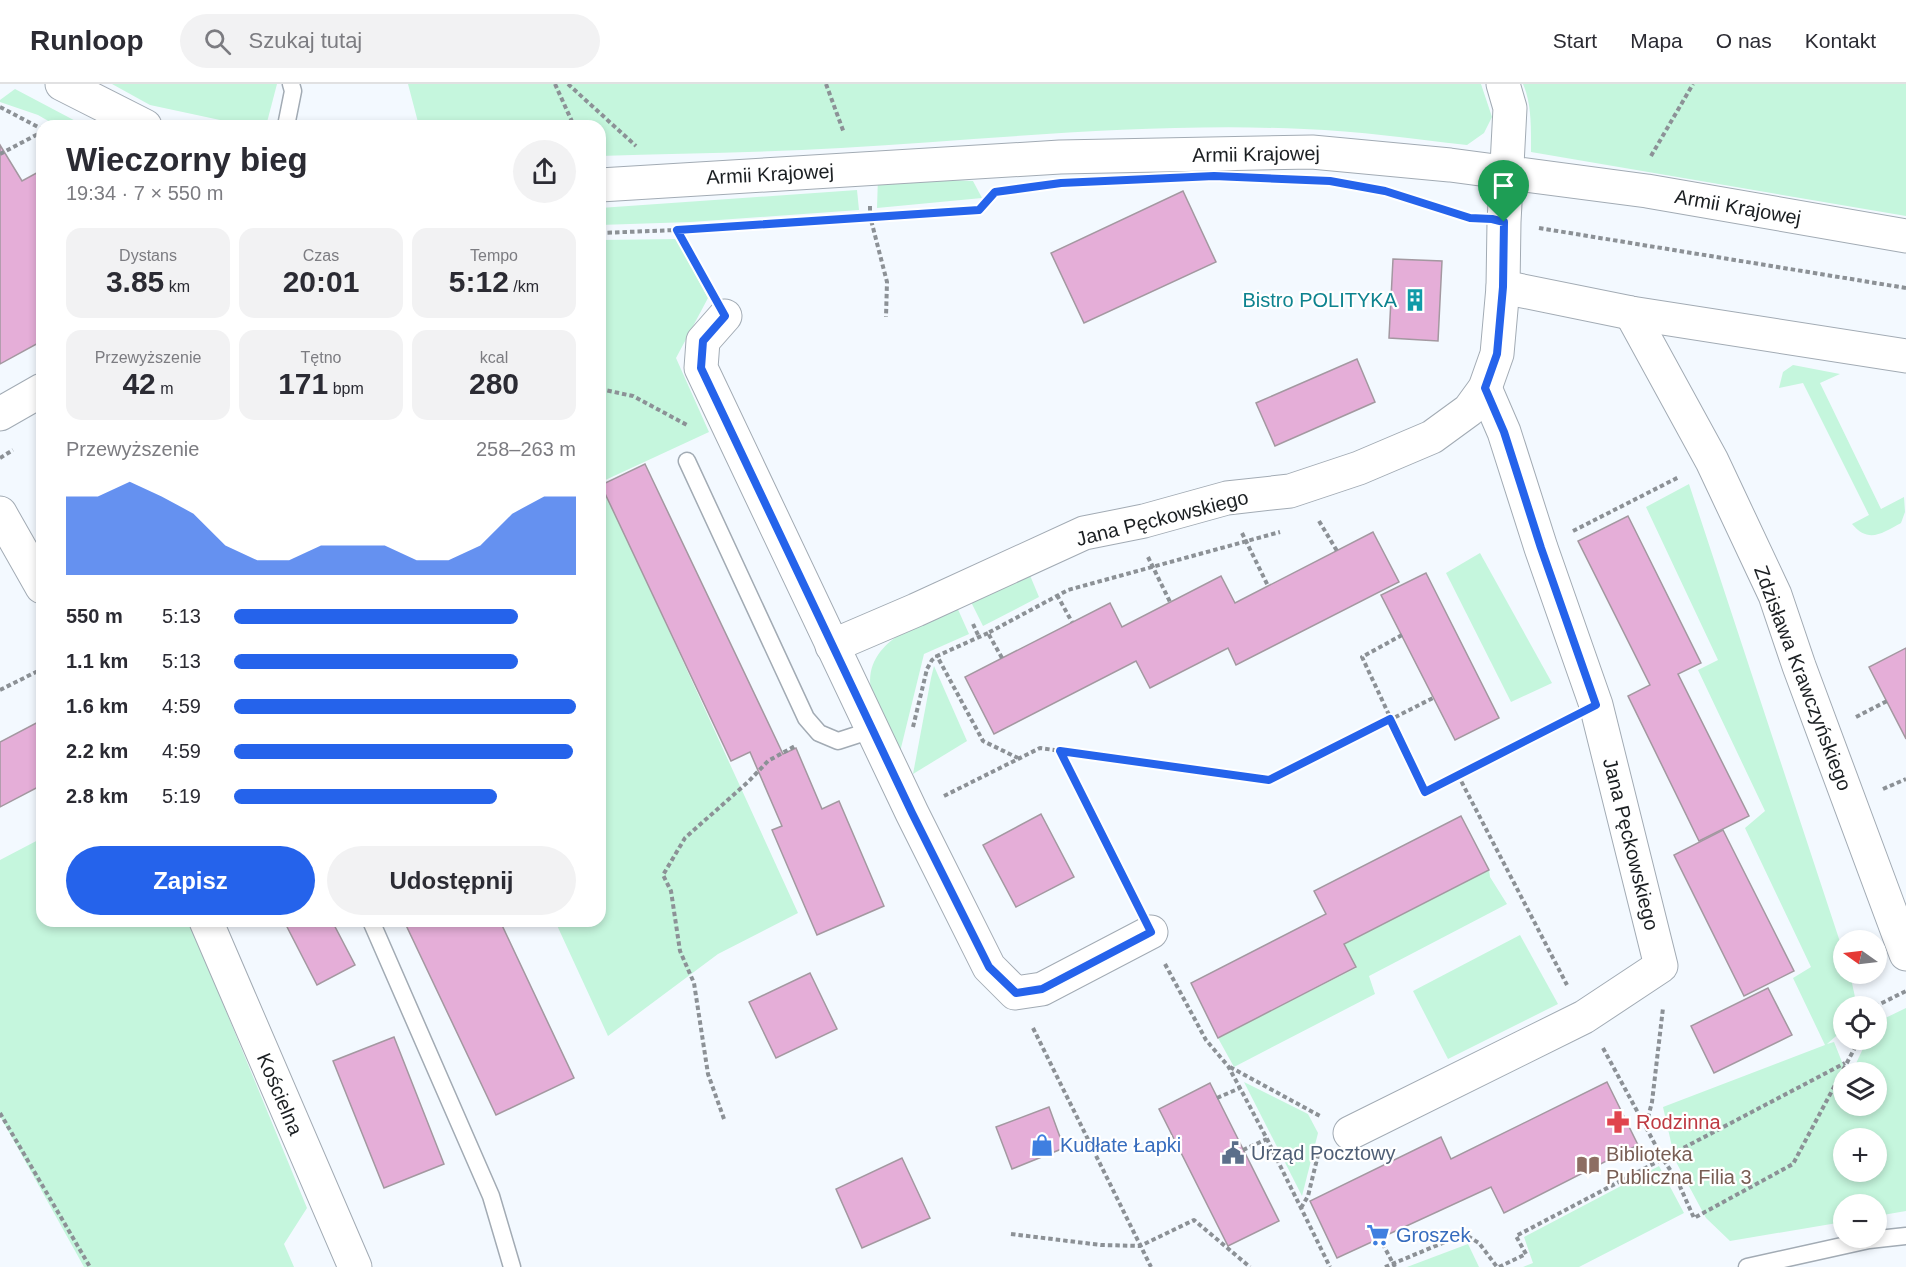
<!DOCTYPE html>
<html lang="pl">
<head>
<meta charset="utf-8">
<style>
	:root { --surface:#fff; --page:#f2f2f3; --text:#2b2b33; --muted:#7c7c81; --line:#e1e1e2; --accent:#2563eb }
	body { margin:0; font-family:Arial,sans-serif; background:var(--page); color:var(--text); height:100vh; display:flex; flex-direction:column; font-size:22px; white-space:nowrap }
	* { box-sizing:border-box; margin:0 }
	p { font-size:20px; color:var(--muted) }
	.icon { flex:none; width:33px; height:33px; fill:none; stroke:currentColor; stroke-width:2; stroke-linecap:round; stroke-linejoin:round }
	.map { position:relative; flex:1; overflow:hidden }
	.sheet { position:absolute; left:36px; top:36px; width:570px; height:807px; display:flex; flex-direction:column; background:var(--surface); border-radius:18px; box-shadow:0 3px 9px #0003 }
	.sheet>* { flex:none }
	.needle { width:39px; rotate:284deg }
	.buttons { position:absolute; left:1833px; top:846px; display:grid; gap:12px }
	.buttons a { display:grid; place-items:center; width:54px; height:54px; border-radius:50%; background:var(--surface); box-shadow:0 3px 9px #0003; font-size:30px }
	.pin { position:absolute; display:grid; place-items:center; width:51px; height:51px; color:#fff; margin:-62px -26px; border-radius:50% 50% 50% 0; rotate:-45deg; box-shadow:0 0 6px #0007 }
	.pin .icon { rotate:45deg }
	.round { display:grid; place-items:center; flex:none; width:63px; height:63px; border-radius:32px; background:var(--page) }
	.head { display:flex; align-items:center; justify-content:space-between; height:102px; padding:0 30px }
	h1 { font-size:33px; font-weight:800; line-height:45px }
	.metrics { display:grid; grid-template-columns:repeat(3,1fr); gap:9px; height:102px; padding:6px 30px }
	.metrics div { display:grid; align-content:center; border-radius:15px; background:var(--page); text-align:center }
	.metrics b { font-size:30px; font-weight:800 }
	.metrics small { font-size:16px; font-weight:400 }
	.metrics p { font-size:16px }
	.chart { height:168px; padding:12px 30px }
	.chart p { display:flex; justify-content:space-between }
	.chart svg { width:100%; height:108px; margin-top:6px; fill:var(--accent); opacity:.7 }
	.button { display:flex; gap:12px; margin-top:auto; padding:12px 30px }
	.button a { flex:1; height:69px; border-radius:36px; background:var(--accent); color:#fff; font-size:24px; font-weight:800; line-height:69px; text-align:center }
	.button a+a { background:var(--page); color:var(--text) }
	ul { padding:0 30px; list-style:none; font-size:20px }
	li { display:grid; grid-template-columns:96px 72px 1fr; align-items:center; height:45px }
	li i { height:15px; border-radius:8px; background:var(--accent) }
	header { display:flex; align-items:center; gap:36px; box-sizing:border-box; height:84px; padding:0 30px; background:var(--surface); border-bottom:2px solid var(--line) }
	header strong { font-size:28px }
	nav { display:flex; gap:33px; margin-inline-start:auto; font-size:21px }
	.search { width:420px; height:54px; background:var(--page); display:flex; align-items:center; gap:15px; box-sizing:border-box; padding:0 21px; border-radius:33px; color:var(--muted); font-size:22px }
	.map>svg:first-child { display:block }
	.green { fill:#c5f6dd; fill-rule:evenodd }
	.building { fill:#e5aed8; stroke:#a398a0; stroke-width:1.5 }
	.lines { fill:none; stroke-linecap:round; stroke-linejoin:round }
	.service-casing { stroke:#a2abb4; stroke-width:19 }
	.minor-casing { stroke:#a2abb4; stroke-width:35 }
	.path { stroke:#8c9196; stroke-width:4; stroke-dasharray:4.5 3; stroke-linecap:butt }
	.service { stroke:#fff; stroke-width:16 }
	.minor { stroke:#fff; stroke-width:33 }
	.route-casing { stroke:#fff; stroke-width:12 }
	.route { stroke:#2563eb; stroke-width:8 }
	.labels { text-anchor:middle; stroke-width:4.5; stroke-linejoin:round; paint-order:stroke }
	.street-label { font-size:20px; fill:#1b1f22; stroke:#fff }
	.culture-label { font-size:20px; fill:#0d838f; stroke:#fff; text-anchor:end }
	.health-label { font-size:20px; fill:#be3a42; stroke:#fff; text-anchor:start }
	.shop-label { font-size:20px; fill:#366cbe; stroke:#fff; text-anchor:start }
	.service-label { font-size:20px; fill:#4e5e75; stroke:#fff; text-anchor:start }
	.education-label { font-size:20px; fill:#785e54; stroke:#fff; text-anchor:start }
</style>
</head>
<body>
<header>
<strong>Runloop</strong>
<div class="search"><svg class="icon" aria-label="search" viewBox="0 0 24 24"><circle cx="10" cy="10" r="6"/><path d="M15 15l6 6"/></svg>Szukaj tutaj</div>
<nav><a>Start</a><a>Mapa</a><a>O nas</a><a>Kontakt</a></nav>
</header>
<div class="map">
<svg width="1906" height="1183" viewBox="0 0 1906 1183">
	<rect width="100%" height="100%" fill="#f3f9ff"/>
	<!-- green -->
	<g class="green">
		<polygon points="112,0 277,0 266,42 248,42 150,21"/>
		<path d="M408 0H1481L1492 33 1484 49 1467 61C1413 55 1358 47 1304 45 1150 38 995 55 841 64 761 69 680 69 600 72V42H419Z"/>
		<path d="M1523 0H1906V132L1531 68C1531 47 1532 20 1523 0Z"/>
		<polygon points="15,5 85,42 57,42 38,31 0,18 0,16"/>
		<polygon points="878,93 973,97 982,114 877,124"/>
		<polygon points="857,106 859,126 691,138 600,141 600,124"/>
		<polygon points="676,155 708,214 676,274 709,348 601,398 798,829 718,870 608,952 555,837 600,837 600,156"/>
		<path d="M1793 281 1840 290 1820 299 1881 425 1904 413 1905 428 1901 439C1882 449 1869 460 1852 440L1869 431 1803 299 1779 304 1783 288Z"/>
		<path d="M1689 400 1843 867 1844 890H1850L1855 913 1853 922H1844L1843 946 1827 960 1834 958 1846 988H1844V1022H1876V988H1852L1867 956H1876L1877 938 1906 924V1127L1877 1132 1876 1120H1844L1843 1138 1730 1157 1706 1134 1675 1076 1663 1023 1825 961 1793 894 1811 883 1745 744 1765 727 1698 586 1718 576 1646 423ZM1844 1054H1876V1088H1844Z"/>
		<polygon points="1480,469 1552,599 1511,618 1446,489"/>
		<polygon points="1029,489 1039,513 983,542 971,518"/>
		<path d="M956 521 969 550 924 570 900 668C893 653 874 620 871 605 863 557 922 539 956 521Z"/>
		<polygon points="934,582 967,657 913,690 931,594"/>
		<polygon points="42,754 42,837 189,837 307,1124 284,1160 294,1183 84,1183 0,1032 0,776"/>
		<polygon points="1489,786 1490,793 1507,820 1369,892 1375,910 1234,983 1218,954 1356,884 1344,860"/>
		<polygon points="1520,851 1558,920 1448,975 1413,907"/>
		<polygon points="1244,998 1308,1030 1318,1049 1302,1112"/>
		<polygon points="1659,1082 1684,1129 1579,1183 1523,1183 1533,1179 1524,1153"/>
		<polygon points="1468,1160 1479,1183 1407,1183"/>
	</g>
	<!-- building -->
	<g class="building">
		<polygon points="0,61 22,97 42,86 42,257 0,280"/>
		<polygon points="1183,107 1216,178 1084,239 1051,169"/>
		<polygon points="1393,175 1442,177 1438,257 1389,254"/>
		<polygon points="1357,275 1375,318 1275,362 1256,319"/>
		<polygon points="645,380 783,670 796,664 822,725 839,717 884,822 817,851 772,746 782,742 750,668 731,677 601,401"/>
		<polygon points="1628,432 1701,579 1678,590 1749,732 1699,757 1628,612 1650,601 1578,457"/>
		<polygon points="1373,448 1399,498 1236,581 1228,564 1150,604 1136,577 994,650 965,593 1110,519 1122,543 1221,492 1235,519"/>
		<polygon points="1426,489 1499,634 1455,656 1381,511"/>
		<polygon points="1906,564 1906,655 1869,583"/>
		<polygon points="42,636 42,701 0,723 0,658"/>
		<polygon points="1041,730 1074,793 1016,823 983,761"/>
		<polygon points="1461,732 1489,786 1344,860 1356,883 1218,954 1191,899 1326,830 1314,807"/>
		<polygon points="1723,746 1794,887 1744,912 1674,771"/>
		<polygon points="284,837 332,837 355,881 317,901"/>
		<polygon points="404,837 500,837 574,994 496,1031"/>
		<polygon points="810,889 837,945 776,974 749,918"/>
		<polygon points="1768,904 1792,951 1714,989 1691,942"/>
		<polygon points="394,953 444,1080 384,1104 333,977"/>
		<polygon points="1607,998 1638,1061 1504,1129 1491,1103 1337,1174 1310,1117 1441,1053 1451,1075"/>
		<polygon points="1210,999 1279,1137 1228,1162 1159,1025"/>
		<polygon points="1049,1023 1064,1064 1012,1085 996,1043"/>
		<polygon points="902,1074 930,1134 862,1164 836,1105"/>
	</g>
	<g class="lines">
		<!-- service casing -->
		<g class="service-casing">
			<g id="service">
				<polyline points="286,42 293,7 291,0"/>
				<polyline points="687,377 806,634 819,649 838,657 872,646"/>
				<polyline points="371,837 491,1112 512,1183"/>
				<polyline points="1747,1183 1869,1156 1906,1152"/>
			</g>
		</g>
		<!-- minor casing -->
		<g class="minor-casing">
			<g id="minor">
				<polyline points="62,0 145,42"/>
				<polyline points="600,101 1060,73 1312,68 1450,81 1647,107 1906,152"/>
				<polyline points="1503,203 1631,229 1906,272"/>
				<polyline points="1631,229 1712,377 1775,511 1799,582 1906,870"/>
				<polyline points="725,232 703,257 701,284 912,729 989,883 1015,909 1042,905 1151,848"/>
				<polyline points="0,330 42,306"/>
				<polyline points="0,429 42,503"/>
				<polyline points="832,562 916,526 1084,449 1144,437 1227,414 1290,407 1359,384 1432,353 1469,326 1485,304 1497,270 1503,203 1504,138 1510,24 1503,0"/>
				<polyline points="206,837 355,1183"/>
				<polyline points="1350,1049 1584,933 1661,882 1596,621 1541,464 1504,348 1485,304"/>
			</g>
		</g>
		<!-- path -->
		<g class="path">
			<polyline points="555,0 574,42"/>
			<polyline points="568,0 636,62"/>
			<polyline points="826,0 844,49"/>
			<polyline points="0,23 42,45"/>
			<polyline points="0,70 42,48"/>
			<polyline points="1651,72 1693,0"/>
			<polyline points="1413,116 1469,134"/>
			<polyline points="870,122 870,132 887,198 886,233"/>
			<polyline points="1539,144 1906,204"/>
			<polyline points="677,146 707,201"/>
			<polyline points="600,149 677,146 979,126 989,115"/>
			<polyline points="600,305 633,312 687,341"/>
			<polyline points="0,374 13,366"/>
			<polyline points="1319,437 1337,467"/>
			<polyline points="1573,447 1679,393"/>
			<polyline points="1242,449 1268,502"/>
			<polyline points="1148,473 1170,518"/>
			<polyline points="1057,511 1072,538"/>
			<polyline points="973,540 979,553"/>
			<polyline points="988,549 937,572 983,657 1018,674"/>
			<polyline points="1402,551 1362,573 1425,708 1564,637"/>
			<polyline points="1002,574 988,549 1068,506 1280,448"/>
			<polyline points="0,606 42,585"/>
			<polyline points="1856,633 1887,617"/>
			<polyline points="913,643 927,585 932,576 937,572"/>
			<polyline points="1060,667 1136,816"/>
			<polyline points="1458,691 1567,901"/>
			<polyline points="1883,705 1906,695"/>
			<polyline points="944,712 1040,664 1269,697 1433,614"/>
			<polyline points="1165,880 1206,956 1228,982 1240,1004 1267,1055 1330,1183"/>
			<polyline points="1876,924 1878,921 1906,907"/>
			<polyline points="1033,944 1151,1183"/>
			<polyline points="1603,964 1663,1075 1678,1098 1694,1134 1793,1080 1859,956"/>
			<polyline points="1230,983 1320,1032"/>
			<polyline points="1217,1014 1240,1004"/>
			<polyline points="0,1029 90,1183"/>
			<polyline points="724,1035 708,990 694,899 680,867 671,807 663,791 685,754 749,697 768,677 795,662"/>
			<polyline points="1646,1041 1652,1018 1663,924"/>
			<polyline points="1243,1066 1267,1055"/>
			<polyline points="1301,1124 1308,1112 1319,1067"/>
			<polyline points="1011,1150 1101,1161 1140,1162 1194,1136 1250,1183"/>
			<polyline points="1379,1153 1395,1183"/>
			<polyline points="1385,1183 1464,1150 1479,1159 1497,1183"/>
			<polyline points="1499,1183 1526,1170 1516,1152 1845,979"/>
		</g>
		<!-- service -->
		<use href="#service" class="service"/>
		<!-- minor -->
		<use href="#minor" class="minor"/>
	</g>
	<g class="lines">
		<!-- route casing -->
		<g class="route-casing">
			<polygon id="route" points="1214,92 1330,97 1385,107 1470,134 1492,135 1504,138 1503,203 1497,270 1485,304 1504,348 1541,464 1596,621 1425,708 1390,635 1269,696 1060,667 1151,848 1042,905 1016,909 989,883 912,729 701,284 703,257 725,232 677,146 979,126 995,108 1061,99"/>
		</g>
		<!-- route -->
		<use href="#route" class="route"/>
	</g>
	<!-- icons -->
	<defs>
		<g id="building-bare" transform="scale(1.8)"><path d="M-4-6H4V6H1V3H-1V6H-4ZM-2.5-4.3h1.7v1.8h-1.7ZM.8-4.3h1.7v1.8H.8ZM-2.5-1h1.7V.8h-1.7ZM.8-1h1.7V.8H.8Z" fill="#0f9aa8" stroke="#fff" stroke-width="2.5" paint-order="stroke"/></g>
		<g id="pharmacy-bare" transform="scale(1.8)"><path d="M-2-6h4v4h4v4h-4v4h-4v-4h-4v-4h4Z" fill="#e0444e" stroke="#fff" stroke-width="2.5" paint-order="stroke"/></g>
		<g id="shop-bare" transform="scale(1.8)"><path d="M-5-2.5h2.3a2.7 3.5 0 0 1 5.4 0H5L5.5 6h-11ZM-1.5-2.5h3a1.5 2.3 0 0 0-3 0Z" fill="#3f7fe0" stroke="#fff" stroke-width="2.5" paint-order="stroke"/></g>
		<g id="civic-bare" transform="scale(1.8)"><path d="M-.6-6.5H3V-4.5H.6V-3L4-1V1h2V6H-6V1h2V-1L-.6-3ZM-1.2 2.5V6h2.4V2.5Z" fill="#5c6f8a" stroke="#fff" stroke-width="2.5" paint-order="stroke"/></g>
		<g id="library-bare" transform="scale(1.8)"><path d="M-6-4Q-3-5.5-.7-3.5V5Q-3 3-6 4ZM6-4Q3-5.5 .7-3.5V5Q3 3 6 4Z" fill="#8d6e63" stroke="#fff" stroke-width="2.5" paint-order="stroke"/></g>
		<g id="supermarket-bare" transform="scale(1.8)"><path d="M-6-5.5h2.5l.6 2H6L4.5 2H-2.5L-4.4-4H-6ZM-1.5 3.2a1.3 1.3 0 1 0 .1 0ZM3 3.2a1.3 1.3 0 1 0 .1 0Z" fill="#3f7fe0" stroke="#fff" stroke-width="2.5" paint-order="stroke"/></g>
	</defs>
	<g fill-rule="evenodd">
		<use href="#building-bare" x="1415" y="216"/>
		<use href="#pharmacy-bare" x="1618" y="1038"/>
		<use href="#shop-bare" x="1042" y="1061"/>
		<use href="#civic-bare" x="1233" y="1069"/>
		<use href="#library-bare" x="1588" y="1081"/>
		<use href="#supermarket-bare" x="1378" y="1151"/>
	</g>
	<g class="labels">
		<!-- street labels -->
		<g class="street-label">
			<text transform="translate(1256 70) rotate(-1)" y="7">Armii Krajowej</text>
			<text transform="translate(770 90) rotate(-3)" y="7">Armii Krajowej</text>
			<text transform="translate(1738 123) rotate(10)" y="7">Armii Krajowej</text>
			<text transform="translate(1162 434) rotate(-14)" y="7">Jana Pęckowskiego</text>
			<text transform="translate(1803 594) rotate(69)" y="7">Zdzisława Krawczyńskiego</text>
			<text transform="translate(1631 760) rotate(76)" y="7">Jana Pęckowskiego</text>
			<text transform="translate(280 1010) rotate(67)" y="7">Kościelna</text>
		</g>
		<!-- culture labels -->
		<g class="culture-label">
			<text x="1397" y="223">Bistro POLITYKA</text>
		</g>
		<!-- health labels -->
		<g class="health-label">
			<text x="1636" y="1045">Rodzinna</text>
		</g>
		<!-- shop labels -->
		<g class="shop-label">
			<text x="1060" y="1068">Kudłate Łapki</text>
			<text x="1396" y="1158">Groszek</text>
		</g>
		<!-- service labels -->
		<g class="service-label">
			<text x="1251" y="1076">Urząd Pocztowy</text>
		</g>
		<!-- education labels -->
		<g class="education-label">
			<text x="1606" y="1077">Biblioteka<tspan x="1606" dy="23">Publiczna Filia 3</tspan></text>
		</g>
	</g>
</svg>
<div class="buttons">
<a><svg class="needle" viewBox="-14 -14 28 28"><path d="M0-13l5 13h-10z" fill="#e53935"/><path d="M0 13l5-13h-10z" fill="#7c7c81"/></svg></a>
<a><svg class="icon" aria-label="locate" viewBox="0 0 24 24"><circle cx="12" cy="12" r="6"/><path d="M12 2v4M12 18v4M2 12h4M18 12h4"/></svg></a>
<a><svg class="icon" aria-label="layers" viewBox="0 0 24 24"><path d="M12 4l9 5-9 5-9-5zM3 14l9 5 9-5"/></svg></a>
<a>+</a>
<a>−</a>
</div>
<div class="pin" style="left:1504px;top:138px;background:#1e9e55"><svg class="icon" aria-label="arrive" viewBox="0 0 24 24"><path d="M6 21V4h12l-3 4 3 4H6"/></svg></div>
<section class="sheet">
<div class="head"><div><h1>Wieczorny bieg</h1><p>19:34 · 7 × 550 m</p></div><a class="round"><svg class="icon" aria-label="share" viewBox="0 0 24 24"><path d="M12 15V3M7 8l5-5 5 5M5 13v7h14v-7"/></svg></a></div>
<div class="metrics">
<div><p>Dystans</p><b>3.85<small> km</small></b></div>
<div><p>Czas</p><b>20:01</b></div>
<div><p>Tempo</p><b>5:12<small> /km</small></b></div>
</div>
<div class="metrics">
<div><p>Przewyższenie</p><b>42<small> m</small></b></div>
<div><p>Tętno</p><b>171<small> bpm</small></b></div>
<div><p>kcal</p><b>280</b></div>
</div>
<div class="chart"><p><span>Przewyższenie</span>258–263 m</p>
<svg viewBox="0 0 160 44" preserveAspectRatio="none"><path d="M0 44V12L10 12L20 6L30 12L40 19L50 32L60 38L70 38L80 32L90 32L100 32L110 38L120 38L130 32L140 19L150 12L160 12V44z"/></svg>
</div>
<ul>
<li><b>550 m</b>5:13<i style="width:83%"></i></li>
<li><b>1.1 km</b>5:13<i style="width:83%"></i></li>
<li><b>1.6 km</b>4:59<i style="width:100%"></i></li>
<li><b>2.2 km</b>4:59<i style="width:99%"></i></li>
<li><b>2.8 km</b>5:19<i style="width:77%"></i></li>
</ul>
<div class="button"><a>Zapisz</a><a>Udostępnij</a></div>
</section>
</div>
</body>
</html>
